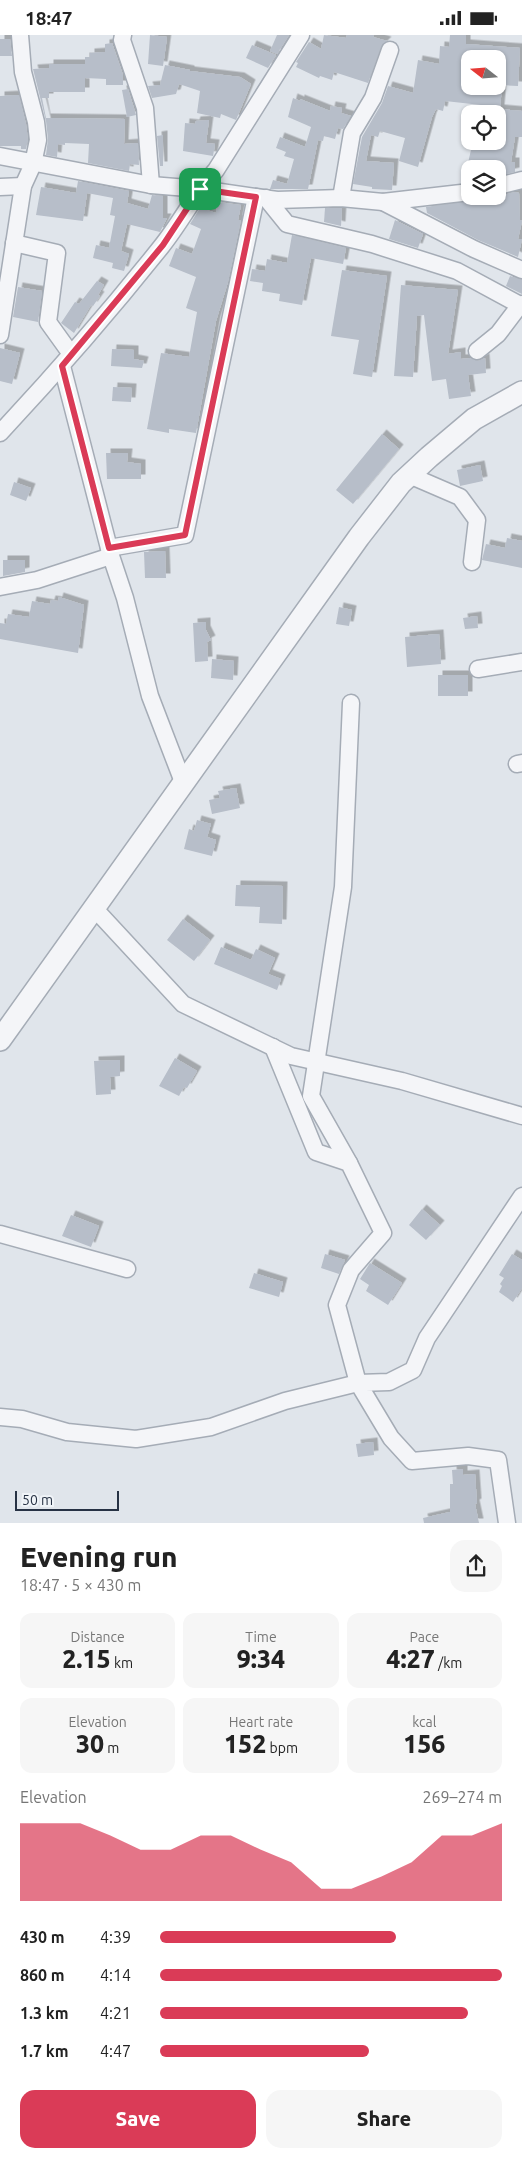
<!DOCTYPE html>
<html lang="en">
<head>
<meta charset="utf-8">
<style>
	:root { --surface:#fff; --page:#f6f6f6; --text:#222; --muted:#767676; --accent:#da3b57 }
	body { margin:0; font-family:Ubuntu,sans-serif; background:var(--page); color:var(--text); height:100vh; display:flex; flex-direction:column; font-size:19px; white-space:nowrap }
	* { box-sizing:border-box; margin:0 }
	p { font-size:16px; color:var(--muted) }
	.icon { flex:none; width:28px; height:28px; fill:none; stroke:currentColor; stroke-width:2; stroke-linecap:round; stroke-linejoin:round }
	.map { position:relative; height:1488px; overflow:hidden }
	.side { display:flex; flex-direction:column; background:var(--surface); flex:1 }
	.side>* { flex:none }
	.needle { width:32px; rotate:287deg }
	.fabs { position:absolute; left:461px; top:15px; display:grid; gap:10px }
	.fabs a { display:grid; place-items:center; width:45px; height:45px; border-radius:10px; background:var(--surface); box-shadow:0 1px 4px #0004; font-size:25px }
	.scale { position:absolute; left:15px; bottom:12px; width:104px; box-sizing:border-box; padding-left:5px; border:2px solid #273244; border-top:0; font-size:14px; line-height:18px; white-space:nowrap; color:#273244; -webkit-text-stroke:4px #f0f4f8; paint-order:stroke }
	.pin { position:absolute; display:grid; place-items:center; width:42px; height:42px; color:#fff; margin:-21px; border-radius:10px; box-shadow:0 2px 8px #0006 }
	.round { display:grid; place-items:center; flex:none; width:52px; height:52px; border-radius:15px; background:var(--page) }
	.overview { display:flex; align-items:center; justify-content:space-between; height:85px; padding:0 20px }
	h1 { font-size:28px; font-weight:800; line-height:38px }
	.figures { display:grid; grid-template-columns:repeat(3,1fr); gap:8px; height:85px; padding:5px 20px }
	.figures div { display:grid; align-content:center; border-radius:12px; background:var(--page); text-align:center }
	.figures b { font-size:25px; font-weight:800 }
	.figures small { font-size:14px; font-weight:400 }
	.figures p { font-size:14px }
	.chart { height:140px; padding:10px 20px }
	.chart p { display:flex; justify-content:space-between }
	.chart svg { width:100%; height:90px; margin-top:5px; fill:var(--accent); opacity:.7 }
	.action { display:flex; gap:10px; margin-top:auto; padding:10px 20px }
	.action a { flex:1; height:58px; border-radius:15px; background:var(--accent); color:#fff; font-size:20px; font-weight:800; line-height:58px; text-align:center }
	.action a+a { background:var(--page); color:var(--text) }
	ul { padding:0 20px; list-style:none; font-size:16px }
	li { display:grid; grid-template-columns:80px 60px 1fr; align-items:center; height:38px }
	li i { height:12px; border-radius:6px; background:var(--accent) }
	.status { display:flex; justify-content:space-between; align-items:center; height:35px; padding:0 25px; background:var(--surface); direction:ltr }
	.status svg { height:14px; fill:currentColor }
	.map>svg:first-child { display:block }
	.building { fill:#b7bec9; filter:url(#shadow) }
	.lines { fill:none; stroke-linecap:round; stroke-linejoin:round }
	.minor-casing { stroke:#a5acb6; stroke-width:19 }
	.tertiary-casing { stroke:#a5acb6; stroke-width:24 }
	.minor { stroke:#f4f5f8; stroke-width:16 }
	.tertiary { stroke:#f4f5f8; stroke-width:21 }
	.route-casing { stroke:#fff; stroke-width:10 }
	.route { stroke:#da3b57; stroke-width:6 }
</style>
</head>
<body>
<div class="status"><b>18:47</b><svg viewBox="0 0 49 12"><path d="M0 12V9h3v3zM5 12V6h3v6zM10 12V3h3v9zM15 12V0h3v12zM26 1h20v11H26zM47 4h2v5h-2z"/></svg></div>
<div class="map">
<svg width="522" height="1488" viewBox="0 0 522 1488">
	<defs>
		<filter id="shadow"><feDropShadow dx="4.5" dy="-4.5" stdDeviation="0" flood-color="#0004"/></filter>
	</defs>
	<rect width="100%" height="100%" fill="#e0e5eb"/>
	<!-- building -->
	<g class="building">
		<polygon points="150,0 167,2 163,31 148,29"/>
		<polygon points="277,0 289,0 277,19 270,16"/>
		<polygon points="324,0 346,3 347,0 374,0 373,2 387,6 381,12 368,48 334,37 332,45 320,41 319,43 296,32 298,28 296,27 309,7 321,14"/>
		<polygon points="450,0 466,0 466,9 520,13 518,51 499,50 499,24 470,24 470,51 502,51 500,74 522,76 522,102 515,102 511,127 515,127 515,137 498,141 498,134 468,128 473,106 498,106 498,79 480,79 481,70 445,66 443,76 436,74 432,82 418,132 399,126 405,103 380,96 378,102 371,100 366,126 394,128 392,155 372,154 372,152 353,149 362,102 382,68 388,51 413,58 418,25 439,29 440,11 449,12"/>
		<polygon points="0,4 10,4 12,21 0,21"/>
		<polygon points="112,8 123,40 123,50 106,50 106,44 85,43 85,57 49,57 49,63 42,63 46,83 125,84 124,109 138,108 139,130 130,129 129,136 88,128 89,109 65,108 65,110 58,109 57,122 46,120 48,104 46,86 33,34 49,33 49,29 85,29 85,22 90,22 90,18 105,17 105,9"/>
		<polygon points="252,10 276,20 268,33 246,23"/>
		<polygon points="165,30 190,35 190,36 240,42 251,49 236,85 221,79 220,83 197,78 200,56 179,49 176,59 152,63 148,51 160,50"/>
		<polygon points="128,54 136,80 127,82 122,55"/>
		<polygon points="19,60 26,89 28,105 26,114 21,114 21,111 0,111 0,61"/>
		<polygon points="293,63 300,66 300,64 330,76 331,71 342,73 341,78 351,81 343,94 338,93 335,104 324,101 323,106 318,105 308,154 270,154 273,145 287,149 294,124 284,121 286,117 276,113 280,102 305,112 311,92 288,82"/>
		<polygon points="209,85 206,108 215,109 213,121 183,116 185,88 195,89 196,86"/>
		<polygon points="163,100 163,131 160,131 157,101"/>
		<polygon points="78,146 129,156 127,168 148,174 152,160 163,161 163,183 167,183 160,197 127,189 121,216 129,219 124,236 112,233 113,228 93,223 96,210 109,213 115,181 110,180 113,163 87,158 83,186 36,180 41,152 76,158"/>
		<polygon points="515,157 519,158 520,185 522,186 518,204 522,204 518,222 478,205 427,178 426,172 476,165 485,169 487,162 498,164 498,161"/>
		<polygon points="218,167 241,170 238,185 241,185 228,247 216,286 196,398 169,394 169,398 147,394 161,318 189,322 197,277 186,273 196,242 169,231 176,213 192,219 201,194 190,189 200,173 216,178"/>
		<polygon points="325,173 342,173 341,191 324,187"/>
		<polygon points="395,185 423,199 418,213 389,204"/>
		<polygon points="292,200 346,213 343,229 311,223 302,270 279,266 280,259 262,256 263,248 250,246 252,234 265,236 267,224 287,228"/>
		<polygon points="342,235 387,241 372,342 353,339 359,305 331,301"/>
		<polygon points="510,241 522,245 522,259 506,251"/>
		<polygon points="97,246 104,250 98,260 100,261 93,271 91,270 74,298 61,288 75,267 79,269"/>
		<polygon points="401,250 458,255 448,319 461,317 461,324 470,323 478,326 485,323 486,338 468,340 471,361 449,364 446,344 432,346 424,280 417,281 413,342 394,341"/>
		<polygon points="18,252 42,256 38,287 13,282"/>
		<polygon points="0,313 20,318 12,349 0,346"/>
		<polygon points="112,314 134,315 134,324 144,326 142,333 111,331"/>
		<polygon points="113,352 132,353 131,367 112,366"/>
		<polygon points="382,399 399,414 353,469 336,455"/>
		<polygon points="106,418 128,418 127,427 141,429 141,444 107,444"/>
		<polygon points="480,430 483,446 460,451 457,435"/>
		<polygon points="14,447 31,453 26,466 10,460"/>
		<polygon points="507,503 522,506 522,533 482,525 486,509 505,513"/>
		<polygon points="165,516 166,543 145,543 144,517"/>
		<polygon points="3,525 25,525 25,537 3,541"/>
		<polygon points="59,562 84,570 78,618 0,604 0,588 6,589 8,579 29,582 32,566 50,569 51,565 58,566"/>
		<polygon points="339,572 352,575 349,591 336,589"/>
		<polygon points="477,581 478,593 465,594 463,583"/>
		<polygon points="206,587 206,595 211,605 207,607 208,626 195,627 193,588"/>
		<polygon points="439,599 441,629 407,632 405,602"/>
		<polygon points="212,624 234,626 233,645 211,643"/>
		<rect x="438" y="640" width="30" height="21"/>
		<polygon points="236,753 240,773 212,779 209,765 220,763 218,756"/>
		<polygon points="197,785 211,789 207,802 216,805 212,821 184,814 189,794 194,796"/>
		<polygon points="236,850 283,851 282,889 259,888 260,872 235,871"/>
		<polygon points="183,884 210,905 194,926 167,905"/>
		<polygon points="221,912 251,925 256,914 275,923 268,939 281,944 277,955 214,929"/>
		<polygon points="175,1023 197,1036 187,1053 184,1052 179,1061 159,1051"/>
		<polygon points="120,1025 120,1041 110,1042 111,1059 96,1060 94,1026"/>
		<polygon points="422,1174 440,1190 426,1205 409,1190"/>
		<polygon points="71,1180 99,1191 91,1212 62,1201"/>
		<polygon points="325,1219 345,1225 339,1239 321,1233"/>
		<polygon points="512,1219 522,1225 522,1253 513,1267 499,1257 502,1251 500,1249 504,1243 499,1240"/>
		<polygon points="370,1228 402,1248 388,1270 366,1256 369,1250 360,1244"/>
		<polygon points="254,1238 283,1247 279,1262 249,1253"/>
		<polygon points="373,1407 374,1420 358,1422 356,1409"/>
		<polygon points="463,1434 463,1440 475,1439 477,1468 475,1469 479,1488 424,1488 423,1483 450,1477 450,1449 453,1449 452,1435"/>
	</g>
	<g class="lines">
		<!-- minor casing -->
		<g class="minor-casing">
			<g id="minor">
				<polyline points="123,0 122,5 145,73 151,150"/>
				<polyline points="0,121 151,150 200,154 277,165 341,163 383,167 470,157"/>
				<polyline points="498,151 522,145"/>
				<polyline points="0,152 23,151"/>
				<polyline points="266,163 287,189 372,209 457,236 520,270 522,269"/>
				<polyline points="341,163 352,98 373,63 390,15"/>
				<polyline points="383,167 474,214 522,235"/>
				<polyline points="14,208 57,218 48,287 71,319"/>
				<polyline points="0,300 23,151 33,129 38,105 36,87 23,37 20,0"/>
				<polyline points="477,316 498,299 520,270"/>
				<polyline points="62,331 111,521 125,563 150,661 183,747"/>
				<path d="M0 398C56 338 110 276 161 212 181 187 195 159 216 135L301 0"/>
				<polyline points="409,440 460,462 477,485 472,527"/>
				<polyline points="109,513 185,500 256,162"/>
				<polyline points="0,552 37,545 111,521"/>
				<polyline points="478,634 522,627"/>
				<polyline points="517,729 522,728"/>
				<polyline points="94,873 183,969 291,1021 402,1046 522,1081"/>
				<polyline points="349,1128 311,1061 343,852 351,668"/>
				<polyline points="0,1199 127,1234"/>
				<polyline points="0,1382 22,1384 67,1397 136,1404 211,1392 285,1366 358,1348 337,1270 351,1235 383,1198 349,1128 316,1117 273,1012"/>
				<polyline points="507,1488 498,1425 468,1421 412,1426 391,1403 358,1348 389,1347 413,1335 427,1303 522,1161"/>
			</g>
		</g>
		<!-- tertiary casing -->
		<g class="tertiary-casing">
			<polyline id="tertiary" points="0,1005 359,502 401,448 429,422 474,384 522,357"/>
		</g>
		<!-- minor -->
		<use href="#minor" class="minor"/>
		<!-- tertiary -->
		<use href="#tertiary" class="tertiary"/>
	</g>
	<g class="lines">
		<!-- route casing -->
		<g class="route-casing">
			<polygon id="route" points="200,154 256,162 185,500 109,513 62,331 163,210"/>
		</g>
		<!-- route -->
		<use href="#route" class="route"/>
	</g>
</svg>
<div class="fabs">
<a><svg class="needle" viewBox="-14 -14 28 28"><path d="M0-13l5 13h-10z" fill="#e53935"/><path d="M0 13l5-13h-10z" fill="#767676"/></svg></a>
<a><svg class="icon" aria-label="locate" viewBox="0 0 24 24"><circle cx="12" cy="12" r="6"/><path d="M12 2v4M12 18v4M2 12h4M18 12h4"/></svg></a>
<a><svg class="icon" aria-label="layers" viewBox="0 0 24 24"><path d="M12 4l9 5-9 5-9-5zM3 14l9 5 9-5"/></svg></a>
</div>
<div class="scale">50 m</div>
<div class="pin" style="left:200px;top:154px;background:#1e9e55"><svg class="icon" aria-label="arrive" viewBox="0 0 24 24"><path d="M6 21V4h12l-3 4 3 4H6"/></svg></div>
</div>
<section class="side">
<div class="overview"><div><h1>Evening run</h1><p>18:47 · 5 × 430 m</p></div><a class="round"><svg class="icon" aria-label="share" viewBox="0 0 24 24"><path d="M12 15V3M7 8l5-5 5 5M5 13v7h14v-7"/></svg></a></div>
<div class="figures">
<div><p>Distance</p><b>2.15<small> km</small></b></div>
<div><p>Time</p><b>9:34</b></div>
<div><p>Pace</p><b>4:27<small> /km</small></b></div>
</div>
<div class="figures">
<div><p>Elevation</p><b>30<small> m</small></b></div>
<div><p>Heart rate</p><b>152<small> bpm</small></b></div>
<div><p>kcal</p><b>156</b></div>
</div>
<div class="chart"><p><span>Elevation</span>269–274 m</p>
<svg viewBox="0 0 160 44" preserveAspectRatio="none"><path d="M0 44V6L10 6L20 6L30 12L40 19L50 19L60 12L70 12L80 19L90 25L100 38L110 38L120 32L130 25L140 12L150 12L160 6V44z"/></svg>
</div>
<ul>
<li><b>430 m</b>4:39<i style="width:69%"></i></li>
<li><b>860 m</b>4:14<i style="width:100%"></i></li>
<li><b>1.3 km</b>4:21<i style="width:90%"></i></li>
<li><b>1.7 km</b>4:47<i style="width:61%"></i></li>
</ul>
<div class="action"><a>Save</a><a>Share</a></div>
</section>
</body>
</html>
